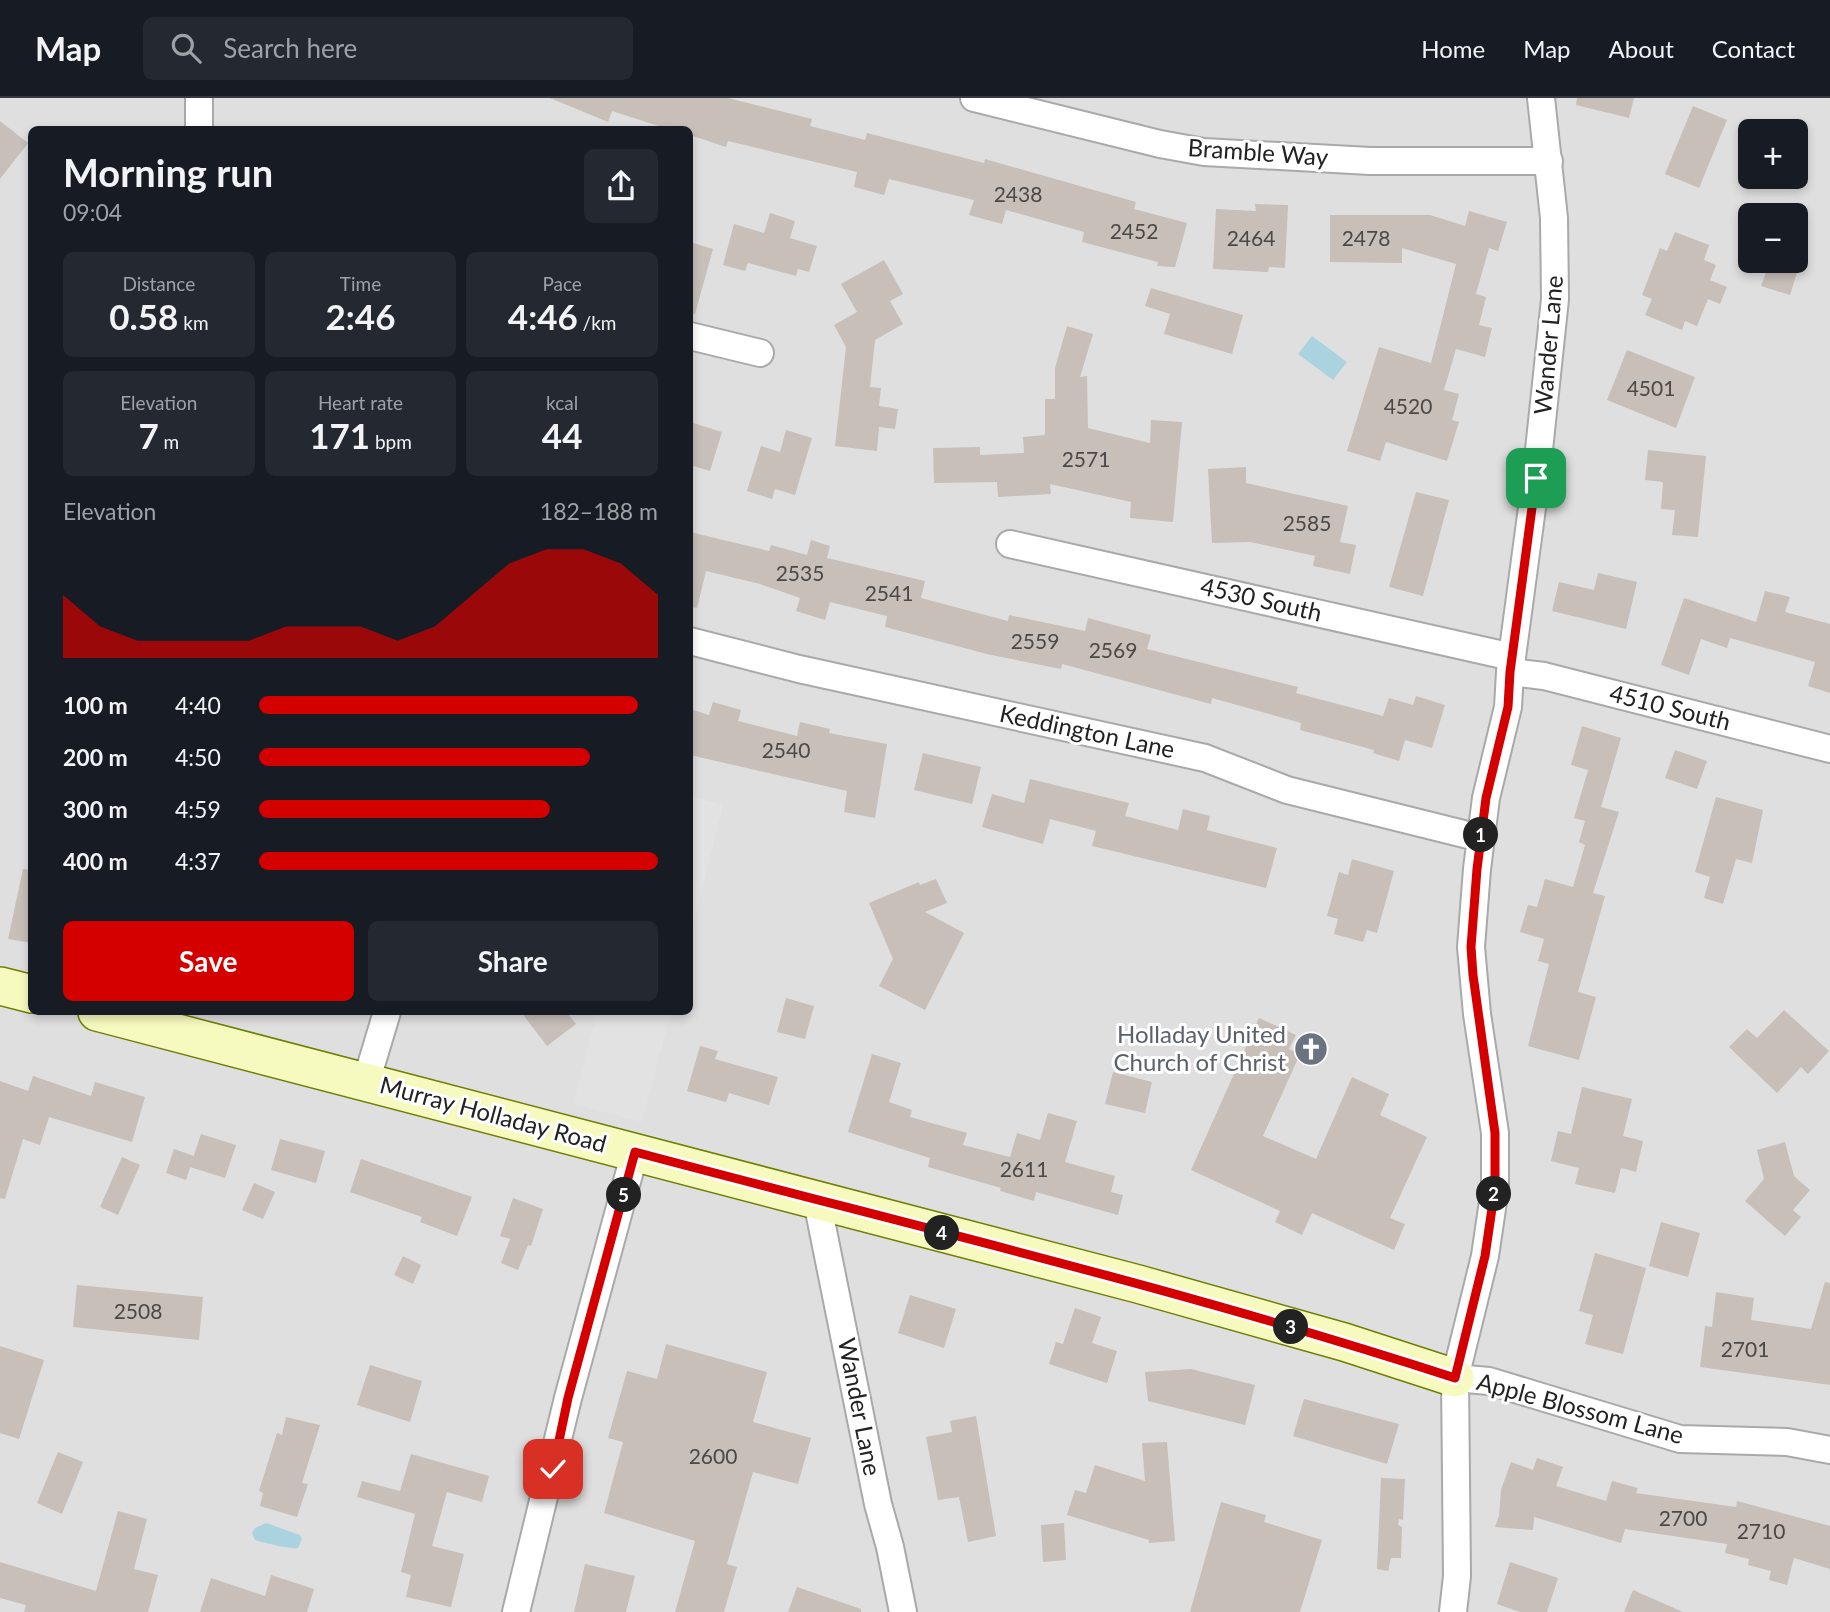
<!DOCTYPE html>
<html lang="en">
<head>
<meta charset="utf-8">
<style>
	:root { --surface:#171b24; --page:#242831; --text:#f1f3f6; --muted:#9ea1a6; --line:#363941; --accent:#d40000 }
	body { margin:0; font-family:Lato,sans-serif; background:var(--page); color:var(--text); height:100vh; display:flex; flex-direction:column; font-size:26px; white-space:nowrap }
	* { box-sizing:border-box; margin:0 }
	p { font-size:23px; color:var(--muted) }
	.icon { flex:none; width:38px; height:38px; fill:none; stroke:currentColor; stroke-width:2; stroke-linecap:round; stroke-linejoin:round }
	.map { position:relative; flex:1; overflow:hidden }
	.panel { position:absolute; left:28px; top:28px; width:665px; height:889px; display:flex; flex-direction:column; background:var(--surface); border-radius:10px; box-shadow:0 4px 10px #0003 }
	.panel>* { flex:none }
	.buttons { position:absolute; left:1738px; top:21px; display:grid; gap:14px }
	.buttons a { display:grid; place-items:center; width:70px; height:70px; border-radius:10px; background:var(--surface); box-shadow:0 4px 10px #0003; font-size:35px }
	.pin { position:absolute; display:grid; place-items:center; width:60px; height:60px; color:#fff; margin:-30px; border-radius:14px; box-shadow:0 4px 10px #0006 }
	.km { position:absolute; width:35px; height:35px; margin:-18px; border-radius:50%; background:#222; color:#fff; font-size:19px; line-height:35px; text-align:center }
	.round { display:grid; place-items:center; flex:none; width:74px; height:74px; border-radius:10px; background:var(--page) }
	.summary { display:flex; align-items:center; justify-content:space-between; height:119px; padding:0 35px }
	h1 { font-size:38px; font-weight:700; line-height:52px }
	.figures { display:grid; grid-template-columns:repeat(3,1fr); gap:10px; height:119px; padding:7px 35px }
	.figures div { display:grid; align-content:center; border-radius:10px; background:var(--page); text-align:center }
	.figures b { font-size:35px; font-weight:700 }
	.figures small { font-size:19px; font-weight:400 }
	.figures p { font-size:19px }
	.chart { height:196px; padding:14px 35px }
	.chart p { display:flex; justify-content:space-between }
	.chart svg { width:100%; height:126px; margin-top:7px; fill:var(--accent); opacity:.7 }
	.action { display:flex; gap:14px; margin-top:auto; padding:14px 35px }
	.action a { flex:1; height:80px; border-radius:10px; background:var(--accent); color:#fff; font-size:28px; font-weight:700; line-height:80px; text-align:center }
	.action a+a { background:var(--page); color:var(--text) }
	ul { padding:0 35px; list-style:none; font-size:23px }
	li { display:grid; grid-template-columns:112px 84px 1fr; align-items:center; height:52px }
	li i { height:18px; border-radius:9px; background:var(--accent) }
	header { display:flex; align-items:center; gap:42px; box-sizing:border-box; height:98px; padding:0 35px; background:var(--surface); border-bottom:2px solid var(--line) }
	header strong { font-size:33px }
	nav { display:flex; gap:38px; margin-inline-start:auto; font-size:24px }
	.search { width:490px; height:63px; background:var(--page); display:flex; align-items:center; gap:18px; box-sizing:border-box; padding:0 24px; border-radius:10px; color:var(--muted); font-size:26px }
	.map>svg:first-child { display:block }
	.residential { fill:#e0dfdf; fill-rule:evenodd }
	.parking { fill:#e2e2e2 }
	.water { fill:#aad3df }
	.building { fill:#c7bfb8 }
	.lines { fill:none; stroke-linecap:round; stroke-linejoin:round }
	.street-casing { stroke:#a9a9a9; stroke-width:30 }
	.secondary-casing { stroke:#707d05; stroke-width:40 }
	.street { stroke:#fff; stroke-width:26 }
	.secondary { stroke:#f7fabf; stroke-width:37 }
	.route-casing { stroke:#fff; stroke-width:14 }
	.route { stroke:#d40000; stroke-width:9 }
	.labels { text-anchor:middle; stroke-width:6; stroke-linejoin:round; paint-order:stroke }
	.number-label { font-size:21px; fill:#4b4948 }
	.street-label { font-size:24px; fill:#222; stroke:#fff }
	.worship-label { font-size:24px; fill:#5b616d; stroke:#fff; text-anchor:end }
</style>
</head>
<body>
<header>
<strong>Map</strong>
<div class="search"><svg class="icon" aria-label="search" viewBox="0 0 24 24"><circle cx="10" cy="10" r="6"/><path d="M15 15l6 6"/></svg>Search here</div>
<nav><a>Home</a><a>Map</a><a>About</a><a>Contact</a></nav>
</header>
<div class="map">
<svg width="1830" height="1514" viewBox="0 0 1830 1514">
	<rect width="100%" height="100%" fill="#f2efe9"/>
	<!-- residential -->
	<path class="residential" d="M0 0H1830V1514H0ZM32 32H690V914H32ZM1750 33H1796V79H1750ZM1750 117H1796V163H1750Z"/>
	<!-- parking -->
	<g class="parking">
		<polygon points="690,698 723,707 690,840"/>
		<polygon points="597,914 671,914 642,1024 573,1006"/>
	</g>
	<!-- water -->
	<g class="water">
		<polygon points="1312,238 1347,264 1333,282 1298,256"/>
		<path d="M266 1425 300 1437 302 1441 298 1450C293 1452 261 1444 255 1442L252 1435 255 1430Z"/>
	</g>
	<!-- building -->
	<g class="building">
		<polygon points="550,0 728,0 812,21 810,28 865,42 867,35 984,65 985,61 1136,104 1134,111 1187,125 1175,169 1157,168 1158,164 1082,144 1084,134 1006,112 1002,126 969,117 974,102 889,81 884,97 854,89 857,74 728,43 726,49 690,37 690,32 671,32 612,13 608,24"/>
		<polygon points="1577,0 1634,0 1629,20 1576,7"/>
		<polygon points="1693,8 1727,22 1699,90 1665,76"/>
		<polygon points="0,23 28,45 0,81"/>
		<polygon points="1255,106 1288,107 1285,170 1269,169 1268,174 1213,171 1216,111 1256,113"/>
		<polygon points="1469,113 1507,124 1498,153 1489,150 1476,196 1486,199 1479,227 1492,230 1485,259 1456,251 1444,292 1459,296 1452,322 1459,324 1447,363 1386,344 1380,363 1347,353 1379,249 1431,265 1456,166 1402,150 1402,165 1330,164 1330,117 1430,117 1465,128"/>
		<polygon points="770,115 795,123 790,140 817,148 809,174 798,171 796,178 748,165 745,173 723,167 734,126 764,135"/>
		<polygon points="1675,134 1709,147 1704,162 1716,167 1710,182 1727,189 1720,206 1708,201 1697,228 1685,223 1682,232 1645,217 1652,201 1642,197 1660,150 1667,153"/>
		<polygon points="690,144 713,151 695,216 690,215"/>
		<polygon points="884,162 903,196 890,203 903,226 875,242 870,289 881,290 879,308 898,311 895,331 879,329 877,353 835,348 846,249 834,227 857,214 841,186"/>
		<polygon points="1770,163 1782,163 1799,168 1790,197 1761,188"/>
		<polygon points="1151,190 1243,217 1232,256 1164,236 1170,216 1145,208"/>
		<polygon points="1067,228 1093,236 1080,279 1087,278 1088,330 1150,345 1151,322 1182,324 1173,424 1130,420 1131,404 1050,386 1051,396 998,399 997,384 934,385 933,350 980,349 980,357 1024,355 1023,339 1045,337 1045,301 1055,301 1055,270"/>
		<polygon points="1627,252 1695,279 1676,330 1607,302"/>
		<polygon points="690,324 722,334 710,373 690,367"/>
		<polygon points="786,332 812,340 795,397 775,391 772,401 747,393 761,348 780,354"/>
		<polygon points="1648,352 1706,358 1698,439 1672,437 1675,412 1661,411 1663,384 1645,382"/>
		<polygon points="1246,369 1246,385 1348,408 1340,444 1356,447 1350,476 1313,468 1315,458 1250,444 1212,445 1208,371"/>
		<polygon points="1416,394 1449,402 1423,498 1389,489"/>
		<polygon points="690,434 769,453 771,447 807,457 811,442 830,448 827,460 925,483 921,500 1008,523 1009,517 1085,533 1088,520 1151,537 1147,551 1298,589 1296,595 1383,618 1389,600 1413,607 1416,598 1445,607 1432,650 1405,642 1399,663 1373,655 1374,652 1300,632 1301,625 1212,600 1211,606 1062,566 1061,571 987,556 885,529 887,518 830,504 825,522 796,513 800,500 760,486 706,473 697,510 690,509"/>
		<polygon points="1598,475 1637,484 1626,531 1552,513 1559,484 1594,492"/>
		<polygon points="1765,493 1790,499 1785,514 1830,526 1830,595 1808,588 1815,564 1730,540 1727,550 1701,541 1689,577 1661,567 1684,500 1756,524"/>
		<polygon points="713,604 741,612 738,623 797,638 800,624 830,631 829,635 887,646 875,720 844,714 847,693 690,657 690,611 709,617"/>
		<polygon points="1582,628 1621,640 1601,709 1619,714 1593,795 1605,798 1578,894 1596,899 1579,962 1528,948 1549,866 1538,863 1544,841 1520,834 1528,807 1537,809 1545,781 1573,789 1585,747 1579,744 1585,723 1574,720 1588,672 1571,667"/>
		<polygon points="1675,652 1707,663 1697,691 1665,680"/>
		<polygon points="923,655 981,669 972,706 914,692"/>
		<polygon points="1030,681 1129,705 1125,718 1178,732 1183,711 1210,718 1207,732 1277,750 1266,790 1092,748 1096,733 1050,721 1043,746 982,729 992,696 1024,705"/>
		<polygon points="1716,699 1763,712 1752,765 1736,761 1723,806 1704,800 1710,779 1695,774"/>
		<polygon points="1352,761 1394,773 1377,835 1367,832 1363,844 1334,836 1338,821 1327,818 1339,774 1348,777"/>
		<polygon points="23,771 32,772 32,845 8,841"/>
		<polygon points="936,781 947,805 925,814 964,835 925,912 879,888 893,861 869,805 919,784 920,787"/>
		<polygon points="786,900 814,908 805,941 777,934"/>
		<polygon points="1784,912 1829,953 1808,976 1801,969 1777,995 1729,949 1747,931 1757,940"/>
		<polygon points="521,914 566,914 576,926 547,948"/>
		<polygon points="1259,920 1296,937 1289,951 1300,956 1263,1038 1316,1061 1352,979 1389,996 1380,1017 1427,1039 1390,1120 1405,1126 1394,1152 1312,1115 1302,1137 1275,1124 1280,1113 1191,1072"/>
		<polygon points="700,948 718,953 715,961 778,979 769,1007 729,995 726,1004 687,993"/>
		<polygon points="872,956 901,965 889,1004 912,1012 910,1019 967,1035 963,1047 1010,1059 1017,1035 1040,1042 1048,1015 1077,1023 1065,1064 1115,1078 1111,1094 1123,1097 1118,1117 1036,1094 1034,1103 1000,1093 1001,1090 928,1069 930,1060 848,1034"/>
		<polygon points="1113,974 1152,984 1145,1015 1105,1006"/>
		<polygon points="33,978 91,998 95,984 145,999 132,1044 49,1019 40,1047 23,1041 5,1101 0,1100 0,983 28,993"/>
		<polygon points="1582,989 1632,1001 1623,1038 1643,1043 1636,1074 1621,1070 1615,1095 1575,1086 1579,1070 1551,1063 1558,1033 1571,1036"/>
		<polygon points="201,1036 236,1047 225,1080 190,1069"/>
		<polygon points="280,1041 325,1053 316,1085 271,1072"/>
		<polygon points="1785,1044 1794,1078 1810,1092 1793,1112 1801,1119 1785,1138 1745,1103 1764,1081 1757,1052"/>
		<polygon points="174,1051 194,1058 186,1082 166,1075"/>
		<polygon points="122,1059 140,1067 118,1117 100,1109"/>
		<polygon points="361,1061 472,1099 457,1138 420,1124 422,1119 350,1094"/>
		<polygon points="254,1085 275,1094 263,1121 242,1112"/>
		<polygon points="513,1100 543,1111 531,1148 528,1147 518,1172 501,1165 510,1141 500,1138"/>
		<polygon points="1661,1124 1700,1135 1688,1179 1649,1168"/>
		<polygon points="1595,1155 1646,1170 1623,1256 1585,1246 1593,1217 1579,1213"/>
		<polygon points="403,1158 421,1167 413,1186 394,1177"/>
		<polygon points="1825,1184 1830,1185 1830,1287 1700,1269 1705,1228 1712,1229 1716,1194 1754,1200 1751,1222 1811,1231"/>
		<polygon points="77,1187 203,1199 199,1242 73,1229"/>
		<polygon points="910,1197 956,1211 944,1250 898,1235"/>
		<polygon points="1075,1210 1101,1219 1092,1245 1117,1253 1107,1285 1049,1266 1056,1244 1063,1246"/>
		<polygon points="666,1246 767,1274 753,1324 811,1340 798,1386 753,1374 727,1466 737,1469 724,1514 675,1514 695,1443 604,1415 623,1344 608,1340 627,1273 657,1281"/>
		<polygon points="0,1248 44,1262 19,1341 0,1335"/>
		<polygon points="370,1267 422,1283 410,1324 357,1307"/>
		<polygon points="1191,1271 1255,1287 1245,1327 1148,1303 1145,1274"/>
		<polygon points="1304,1301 1399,1326 1387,1366 1293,1338"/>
		<polygon points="976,1318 996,1438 968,1444 959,1399 938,1402 926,1339 952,1334 950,1323"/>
		<polygon points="286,1319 320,1327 302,1385 308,1386 297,1419 260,1408 263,1395 259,1393 277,1335 282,1337"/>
		<polygon points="1167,1344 1175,1443 1149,1445 1149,1442 1067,1417 1075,1392 1086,1395 1095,1367 1145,1383 1142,1345"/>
		<polygon points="58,1354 83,1364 62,1416 37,1405"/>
		<polygon points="411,1356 489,1378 482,1404 447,1394 432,1448 464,1456 451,1509 406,1499 411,1477 401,1474 415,1416 357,1399 362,1383 400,1393"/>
		<polygon points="1537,1360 1563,1369 1556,1388 1606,1403 1612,1383 1638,1390 1636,1395 1736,1409 1737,1403 1830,1428 1830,1471 1794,1460 1787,1487 1769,1482 1771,1473 1748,1467 1749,1461 1725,1455 1727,1446 1625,1431 1621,1445 1534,1419 1533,1432 1495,1429 1499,1418 1501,1392 1511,1364 1533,1372"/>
		<polygon points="1381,1380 1405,1381 1403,1422 1399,1421 1398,1427 1402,1429 1401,1460 1391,1460 1388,1473 1377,1471"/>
		<polygon points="1221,1404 1266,1417 1264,1424 1322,1442 1300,1514 1190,1514"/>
		<polygon points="118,1413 147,1421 134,1471 158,1477 148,1514 24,1514 26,1507 0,1500 0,1464 96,1493"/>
		<polygon points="1064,1425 1066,1462 1043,1464 1041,1427"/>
		<polygon points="1510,1464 1558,1480 1547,1514 1520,1514 1497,1506"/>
		<polygon points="585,1466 635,1478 626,1514 574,1514"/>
		<polygon points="271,1477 314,1491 307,1514 200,1514 211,1480 265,1498"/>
		<polygon points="797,1489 861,1511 861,1514 788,1514"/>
		<polygon points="1633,1492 1683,1514 1624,1514"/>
	</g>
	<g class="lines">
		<!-- street casing -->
		<g class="street-casing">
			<g id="street">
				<polyline points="974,0 1160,46 1204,54 1370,63 1549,63"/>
				<polyline points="199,32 199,0"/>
				<polyline points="690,238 760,255"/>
				<polyline points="1010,446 1512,559"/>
				<polyline points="690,543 799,571 1205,660 1287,692 1480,740"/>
				<polyline points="1510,574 1544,578 1830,651"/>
				<polyline points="366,984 387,914"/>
				<polyline points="817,1103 878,1406 890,1449 903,1514"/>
				<polyline points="1455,1280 1489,1283 1680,1341 1787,1344 1830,1352"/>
				<polyline points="516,1514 568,1300 635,1054"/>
				<polyline points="1453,1514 1457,1478 1455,1280 1485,1158 1495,1090 1495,1035 1477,916 1471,849 1477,771 1486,700 1508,609 1510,574 1536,380 1555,201 1554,120 1541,0"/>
			</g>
		</g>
		<!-- secondary casing -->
		<g class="secondary-casing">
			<g id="secondary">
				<polyline points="0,888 32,896"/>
				<polyline points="97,914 1138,1186 1344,1244 1455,1280"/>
			</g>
		</g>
		<!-- street -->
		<use href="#street" class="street"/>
		<!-- secondary -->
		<use href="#secondary" class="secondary"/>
	</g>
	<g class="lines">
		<!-- route casing -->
		<g class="route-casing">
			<path id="route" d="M553 1371 568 1300 635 1054C909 1127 1186 1192 1455 1280L1485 1158 1495 1090V1035L1473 877 1471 849 1477 771 1486 700 1508 609 1510 574 1536 380"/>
		</g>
		<!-- route -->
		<use href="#route" class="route"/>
	</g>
	<!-- icons -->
	<defs>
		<g id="church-disc" transform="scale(1.75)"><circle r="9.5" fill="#6b7280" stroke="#fff"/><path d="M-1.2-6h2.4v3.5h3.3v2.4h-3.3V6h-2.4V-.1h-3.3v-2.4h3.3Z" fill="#fff"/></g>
	</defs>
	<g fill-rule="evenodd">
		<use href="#church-disc" x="1311" y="951"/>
	</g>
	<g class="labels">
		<!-- number labels -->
		<g class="number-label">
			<text x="1018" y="104">2438</text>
			<text x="1134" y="141">2452</text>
			<text x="1251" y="148">2464</text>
			<text x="1366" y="148">2478</text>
			<text x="1651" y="298">4501</text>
			<text x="1408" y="316">4520</text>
			<text x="1086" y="369">2571</text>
			<text x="1307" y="433">2585</text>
			<text x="800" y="483">2535</text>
			<text x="889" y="503">2541</text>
			<text x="1035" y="551">2559</text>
			<text x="1113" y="560">2569</text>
			<text x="786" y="660">2540</text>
			<text x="1024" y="1079">2611</text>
			<text x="138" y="1221">2508</text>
			<text x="1745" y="1259">2701</text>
			<text x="713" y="1366">2600</text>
			<text x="1683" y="1428">2700</text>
			<text x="1761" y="1441">2710</text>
		</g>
		<!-- street labels -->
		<g class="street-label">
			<text transform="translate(1258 55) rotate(4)" y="8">Bramble Way</text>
			<text transform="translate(1549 247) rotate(-85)" y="8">Wander Lane</text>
			<text transform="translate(1261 502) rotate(13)" y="8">4530 South</text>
			<text transform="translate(1670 610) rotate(14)" y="8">4510 South</text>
			<text transform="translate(1087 634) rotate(12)" y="8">Keddington Lane</text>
			<text transform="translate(493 1017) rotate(15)" y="8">Murray Holladay Road</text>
			<text transform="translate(859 1309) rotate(79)" y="8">Wander Lane</text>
			<text transform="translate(1580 1311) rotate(15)" y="8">Apple Blossom Lane</text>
		</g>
		<!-- worship labels -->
		<g class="worship-label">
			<text x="1286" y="945">Holladay United<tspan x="1286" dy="28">Church of Christ</tspan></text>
		</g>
	</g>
</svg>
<div class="buttons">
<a>+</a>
<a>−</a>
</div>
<div class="pin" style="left:1536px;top:380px;background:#1e9e55"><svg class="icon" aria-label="arrive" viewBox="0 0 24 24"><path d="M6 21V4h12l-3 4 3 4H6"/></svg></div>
<div class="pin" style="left:553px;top:1371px;background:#d93025"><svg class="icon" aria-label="check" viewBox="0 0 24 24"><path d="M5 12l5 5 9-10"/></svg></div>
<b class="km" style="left:1481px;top:737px">1</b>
<b class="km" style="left:1494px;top:1096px">2</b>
<b class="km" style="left:1291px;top:1229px">3</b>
<b class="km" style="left:942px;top:1135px">4</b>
<b class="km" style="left:624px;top:1097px">5</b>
<section class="panel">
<div class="summary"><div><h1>Morning run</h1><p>09:04</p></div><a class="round"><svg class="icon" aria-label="share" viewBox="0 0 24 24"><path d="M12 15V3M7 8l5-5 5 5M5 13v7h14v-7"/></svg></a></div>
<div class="figures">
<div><p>Distance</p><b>0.58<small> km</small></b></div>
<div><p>Time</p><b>2:46</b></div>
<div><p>Pace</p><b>4:46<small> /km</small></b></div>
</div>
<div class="figures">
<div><p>Elevation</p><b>7<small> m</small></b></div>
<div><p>Heart rate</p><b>171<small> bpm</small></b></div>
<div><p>kcal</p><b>44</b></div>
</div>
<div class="chart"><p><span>Elevation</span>182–188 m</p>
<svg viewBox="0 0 160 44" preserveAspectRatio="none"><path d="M0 44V22L10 33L20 38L30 38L40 38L50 38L60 33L70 33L80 33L90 38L100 33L110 22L120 11L130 6L140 6L150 11L160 22V44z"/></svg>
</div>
<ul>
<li><b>100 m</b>4:40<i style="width:95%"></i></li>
<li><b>200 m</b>4:50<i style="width:83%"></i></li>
<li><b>300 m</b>4:59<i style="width:73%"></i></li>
<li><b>400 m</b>4:37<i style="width:100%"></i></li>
</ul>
<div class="action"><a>Save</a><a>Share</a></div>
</section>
</div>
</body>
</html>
